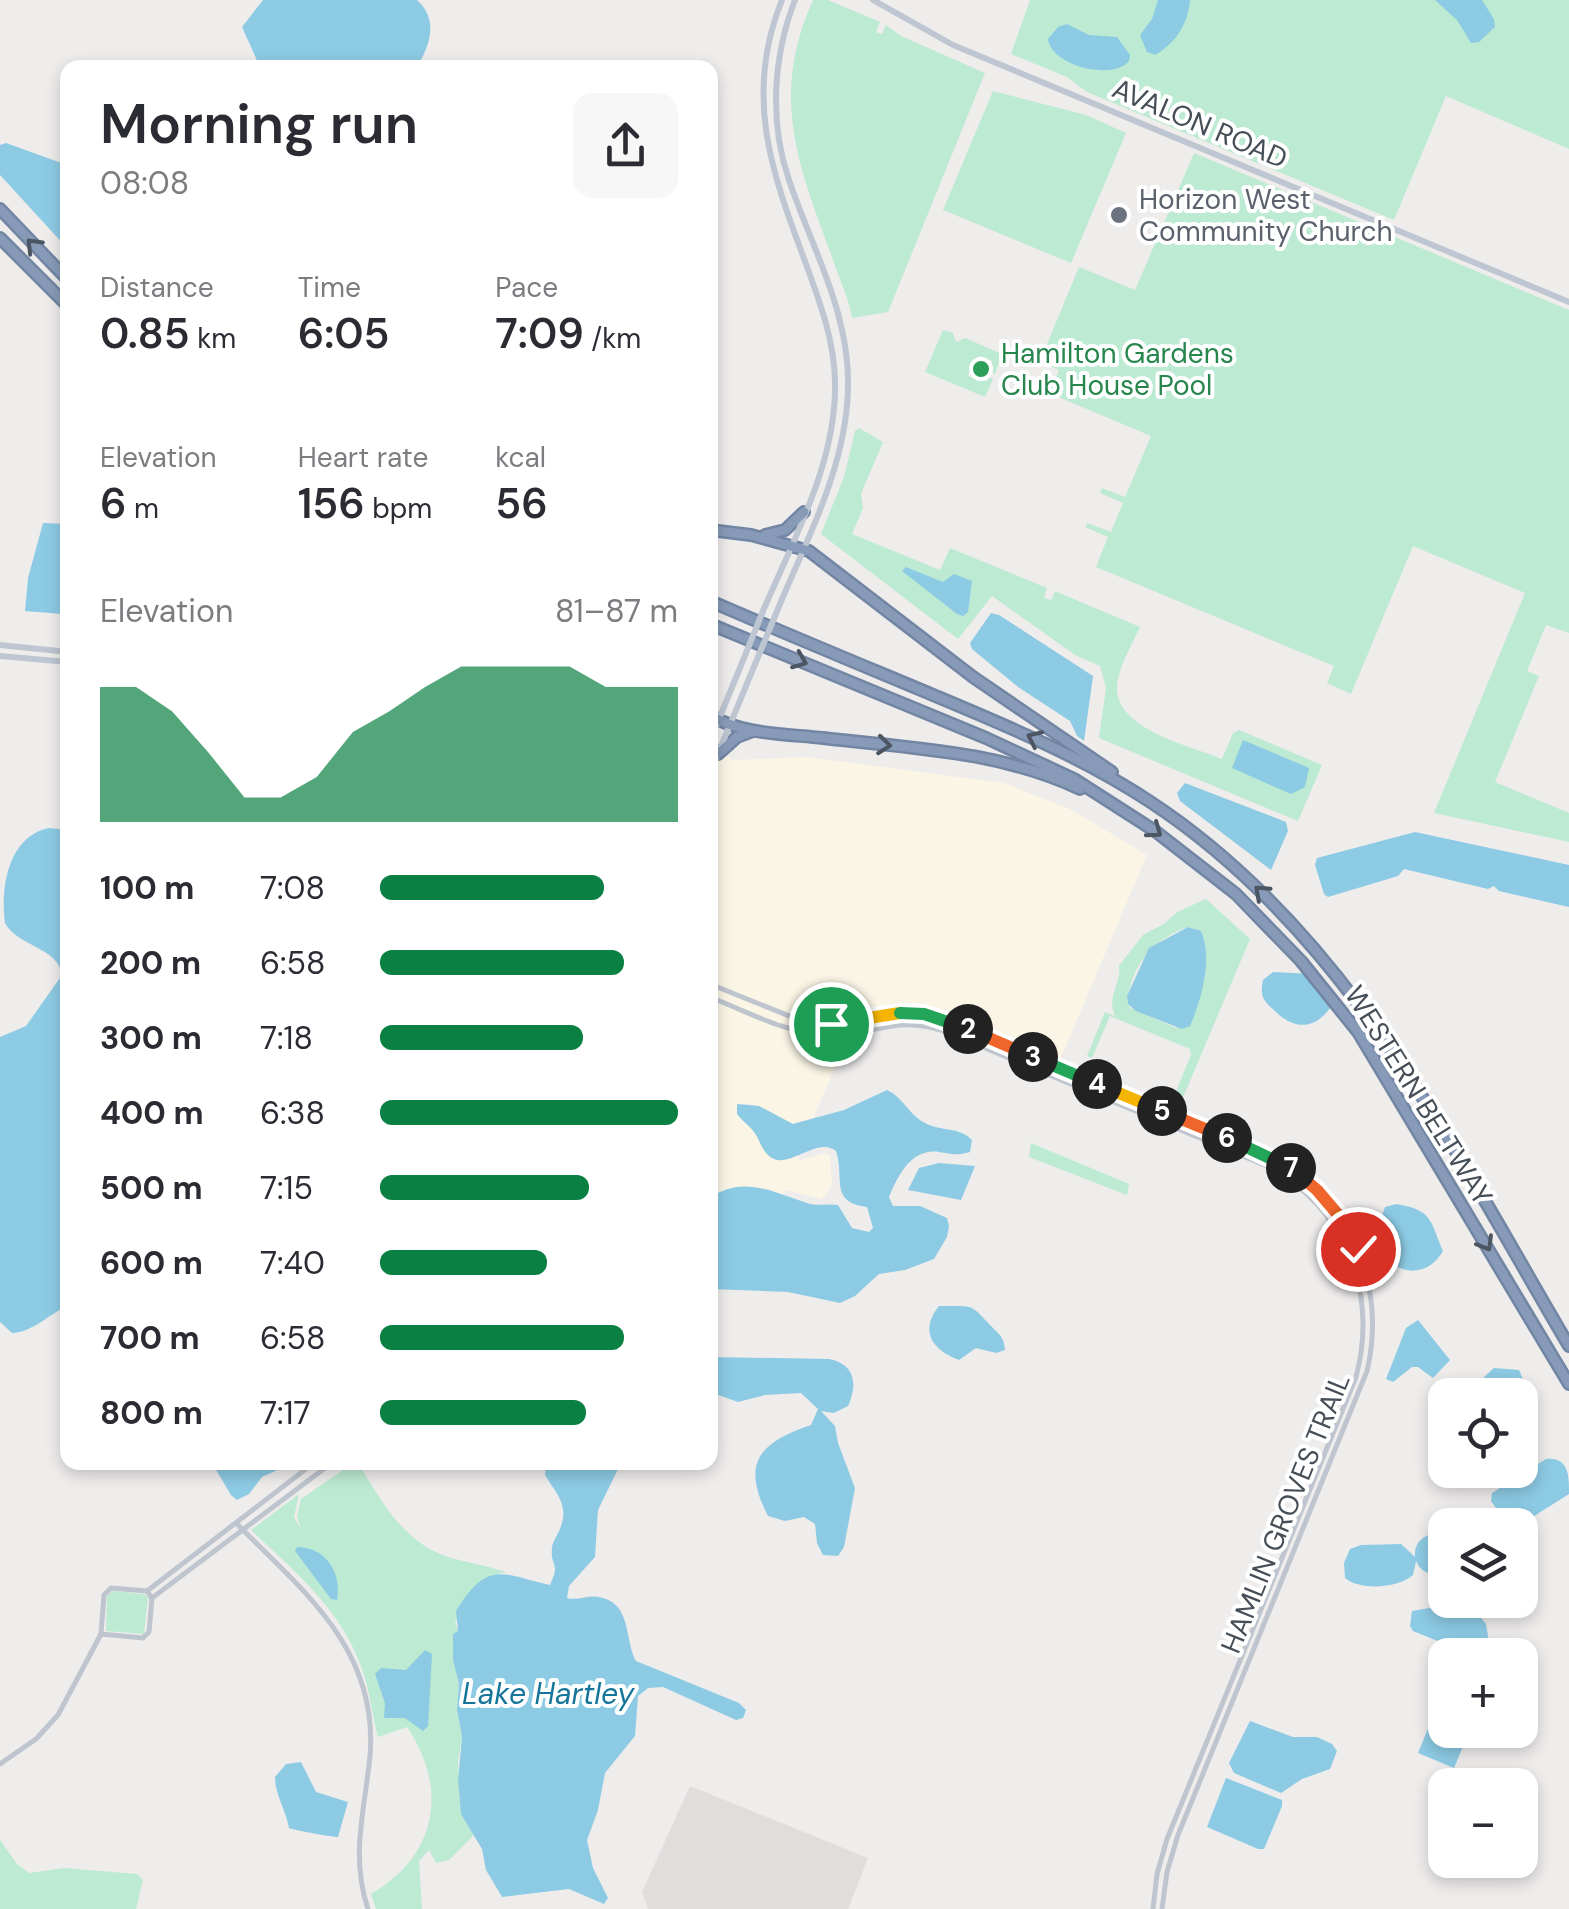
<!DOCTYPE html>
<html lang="en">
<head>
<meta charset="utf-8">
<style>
	:root { --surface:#fff; --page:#f7f7f7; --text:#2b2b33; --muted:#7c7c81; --accent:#0b8043 }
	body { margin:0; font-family:"DM Sans",sans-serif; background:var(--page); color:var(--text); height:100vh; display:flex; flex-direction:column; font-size:38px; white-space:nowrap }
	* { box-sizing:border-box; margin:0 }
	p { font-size:32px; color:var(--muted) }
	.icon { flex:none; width:55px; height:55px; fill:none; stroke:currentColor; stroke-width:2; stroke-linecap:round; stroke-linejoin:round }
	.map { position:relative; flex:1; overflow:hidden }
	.sheet { position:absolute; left:60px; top:60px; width:658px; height:1410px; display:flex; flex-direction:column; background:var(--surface); border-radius:20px; box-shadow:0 5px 15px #0003 }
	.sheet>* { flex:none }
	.buttons { position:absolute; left:1428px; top:1378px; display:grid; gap:20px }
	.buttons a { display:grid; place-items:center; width:110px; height:110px; border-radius:20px; background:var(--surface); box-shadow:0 5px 15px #0003; font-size:50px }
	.pin { position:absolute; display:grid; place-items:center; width:85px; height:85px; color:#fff; margin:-42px; border:5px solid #fff; border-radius:50%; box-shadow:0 2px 10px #0007 }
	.km { position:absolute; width:50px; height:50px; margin:-25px; border-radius:50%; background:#222; color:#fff; font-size:28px; line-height:50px; text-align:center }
	.round { display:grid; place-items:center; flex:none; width:105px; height:105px; border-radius:20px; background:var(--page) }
	.head { display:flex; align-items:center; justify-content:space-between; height:170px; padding:0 40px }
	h1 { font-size:55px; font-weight:600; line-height:75px }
	.figures { display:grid; grid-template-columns:repeat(3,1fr); gap:15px; height:170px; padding:10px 40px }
	.figures div { display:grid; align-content:center }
	.figures b { font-size:42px; font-weight:600 }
	.figures small { font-size:28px; font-weight:400 }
	.figures p { font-size:28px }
	.chart { height:280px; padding:20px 40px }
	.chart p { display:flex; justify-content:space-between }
	.chart svg { width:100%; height:180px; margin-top:10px; fill:var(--accent); opacity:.7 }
	ul { padding:0 40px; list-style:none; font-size:32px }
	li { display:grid; grid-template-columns:160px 120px 1fr; align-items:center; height:75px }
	li i { height:25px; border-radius:12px; background:var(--accent) }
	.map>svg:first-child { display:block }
	.commercial { fill:#faf5e5 }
	.education { fill:#e0dddd }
	.green { fill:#bcead2; fill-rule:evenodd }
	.water { fill:#8dcbe4 }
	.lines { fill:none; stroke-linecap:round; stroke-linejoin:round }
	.motorway-casing { stroke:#7286a4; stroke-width:14 }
	.tertiary { stroke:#bec5ce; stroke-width:5 }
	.secondary { stroke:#bec6d2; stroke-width:6 }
	.motorway { stroke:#879bb8; stroke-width:9 }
	.secondary-bridge { stroke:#bec6d2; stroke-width:6 }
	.oneway { stroke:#4c5662 }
	.split-1-casing { stroke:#fff; stroke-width:20 }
	.split-2-casing { stroke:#fff; stroke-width:20 }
	.split-3-casing { stroke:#fff; stroke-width:20 }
	.split-4-casing { stroke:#fff; stroke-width:20 }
	.split-5-casing { stroke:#fff; stroke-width:20 }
	.split-6-casing { stroke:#fff; stroke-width:20 }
	.split-7-casing { stroke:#fff; stroke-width:20 }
	.split-8-casing { stroke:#fff; stroke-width:20 }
	.split-9-casing { stroke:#fff; stroke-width:20 }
	.split-1 { stroke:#f5b400; stroke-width:12 }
	.split-2 { stroke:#22a559; stroke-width:12 }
	.split-3 { stroke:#f0652b; stroke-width:12 }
	.split-4 { stroke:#22a559; stroke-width:12 }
	.split-5 { stroke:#f5b400; stroke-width:12 }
	.split-6 { stroke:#f0652b; stroke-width:12 }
	.split-7 { stroke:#22a559; stroke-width:12 }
	.split-8 { stroke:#f0652b; stroke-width:12 }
	.split-9 { stroke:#f5b400; stroke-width:12 }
	.worship-dot { fill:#6b7280; stroke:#fff; stroke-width:4 }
	.leisure-dot { fill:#2e9e5b; stroke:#fff; stroke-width:4 }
	.labels { text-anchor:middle; stroke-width:8; stroke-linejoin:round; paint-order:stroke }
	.street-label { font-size:28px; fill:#464e58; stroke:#fff }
	.worship-label { font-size:28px; fill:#5b616d; stroke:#fff; text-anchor:start }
	.leisure-label { font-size:28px; fill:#27864d; stroke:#fff; text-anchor:start }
	.water-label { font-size:30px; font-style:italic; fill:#16759a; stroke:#fff }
</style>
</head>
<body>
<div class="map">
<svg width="1569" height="1909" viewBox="0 0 1569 1909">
	<rect width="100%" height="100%" fill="#efecec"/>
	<!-- commercial -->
	<polygon class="commercial" points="710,742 733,760 807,757 1004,783 1072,810 1147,855 1060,1060 940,1010 900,1005 863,1009 844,1045 814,1117 792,1124 759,1106 742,1103 737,1114 752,1129 766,1153 786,1160 799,1155 798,1161 825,1153 830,1156 832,1183 827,1193 821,1199 786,1190 783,1196 769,1189 718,1192 710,1198"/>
	<!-- education -->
	<polygon class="education" points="690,1786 868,1858 848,1909 648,1909 642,1892"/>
	<!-- green -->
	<g class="green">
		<path d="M813 0H828L880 22 876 32 882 34 886 25 901 36 985 73 888 312 852 318C849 298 839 279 833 260 799 166 769 98 813 0Z"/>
		<polygon points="1030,0 1569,0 1569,149 1446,96 1394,220 1087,92 1067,77 1011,54"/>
		<polygon points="993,91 1086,115 1126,133 1071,263 943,210"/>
		<polygon points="1194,153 1569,310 1569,633 1546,625 1527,671 1539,676 1495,782 1569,813 1569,842 1434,813 1525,593 1413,546 1351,694 1327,683 1334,666 1096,567 1108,537 1085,527 1087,523 1111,532 1123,503 1100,493 1102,488 1125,497 1151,436 1049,393 1059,370 1040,361 1079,267 1135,290"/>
		<polygon points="943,330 953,333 956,342 965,338 1002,354 995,374 991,372 992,361 979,356 972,362 968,376 987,381 989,377 993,379 985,397 925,372"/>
		<path d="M859 428 883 442 861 494 863 508 852 534 940 570 950 548 1047 588 1044 598 1051 600 1055 591 1140 627C1132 644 1122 661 1118 679 1107 728 1188 745 1222 759L1233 733 1239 730 1322 765 1298 821 1099 738 1106 688 1100 666 1075 655 992 596 958 639 821 534 844 477 855 431Z"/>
		<path d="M1206 899 1250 939 1179 1107 1171 1104 1191 1055 1190 1049 1110 1016 1092 1058 1087 1056 1105 1012 1115 1016C1106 996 1122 983 1119 966L1143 935 1164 924 1177 912ZM1188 927 1201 931C1209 949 1207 985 1197 1002 1191 1011 1182 1020 1176 1028L1131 1008 1127 1002C1131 966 1154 938 1188 927Z"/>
		<polygon points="1031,1143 1129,1184 1127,1195 1029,1157"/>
		<path d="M353 1463H358C382 1502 404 1544 451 1558 470 1563 488 1566 506 1572L494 1575 455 1621 458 1631 453 1659 459 1684 457 1711 462 1737 458 1762 459 1797 462 1814 474 1835 449 1860 436 1863 429 1850 419 1861 422 1909H376L371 1894C437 1856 449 1789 407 1727L378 1737C372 1715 370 1691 362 1669 342 1610 294 1571 251 1530L299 1494 294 1517 301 1529 297 1517 301 1499Z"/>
		<polygon points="113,1591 144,1594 148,1597 144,1634 106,1631 107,1596"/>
		<polygon points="0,1840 17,1864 29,1873 64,1868 137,1874 143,1880 136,1909 0,1909"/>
	</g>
	<!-- water -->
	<g class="water">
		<path d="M263 0H417C439 20 430 45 417 67H260L242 27Z"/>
		<path d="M1158 0H1190C1188 24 1176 43 1155 55L1147 52 1140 35 1152 19Z"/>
		<polygon points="1435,0 1482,0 1494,19 1495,27 1479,42 1471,43 1457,20"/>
		<path d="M1067 24 1089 35 1117 37 1130 55 1129 61C1113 81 1051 66 1048 39L1058 27Z"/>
		<polygon points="6,143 67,165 67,248 0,175 0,145"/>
		<polygon points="43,523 67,524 67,585 62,614 25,611 28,578"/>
		<polygon points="906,567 943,582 954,574 972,581 968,612 963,616 957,614 902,571"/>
		<polygon points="991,613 999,615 1093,676 1084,741 1077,736 1070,721 1018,687 972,649 970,643"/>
		<polygon points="1243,740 1309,768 1305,787 1291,794 1232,768"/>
		<polygon points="1185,783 1286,822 1288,831 1271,870 1180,801 1177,793"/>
		<path d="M49 828 68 830 67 1306C48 1315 33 1332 12 1333L0 1322V1037L26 1026 62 975C58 947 18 947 5 923 0 886 9 836 49 828Z"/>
		<polygon points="1415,832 1569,865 1569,907 1499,891 1494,886 1488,889 1404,869 1398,876 1328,897 1324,894 1315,865 1317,858"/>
		<path d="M1188 927 1201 931C1213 959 1202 998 1190 1026L1182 1029 1136 1011 1128 1004 1127 996 1149 948Z"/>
		<path d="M1273 972 1313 974 1329 990 1330 1008C1315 1029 1295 1030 1277 1013 1265 1002 1259 998 1263 980Z"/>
		<path d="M887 1090C903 1097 909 1115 925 1123 942 1132 958 1126 972 1140L970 1152C956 1156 952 1154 939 1152 911 1148 898 1176 889 1197L893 1206H920L947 1218 949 1226 947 1237 934 1259 905 1270 879 1274 855 1296 840 1303 788 1292 710 1289V1198C743 1175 773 1192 807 1203 818 1207 827 1203 838 1205L852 1228 869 1232 873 1228 867 1207C829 1202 845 1179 836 1151 815 1135 786 1175 767 1154 761 1148 759 1138 754 1132 749 1125 742 1121 737 1114V1104L759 1106 793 1124 844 1110Z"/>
		<polygon points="939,1163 975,1166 961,1200 908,1190 919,1168"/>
		<path d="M1396 1204C1434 1210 1430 1222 1443 1251 1433 1269 1413 1277 1394 1265L1379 1224 1385 1207Z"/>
		<path d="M939 1306C977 1306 969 1303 994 1329 1002 1337 1004 1339 1005 1350L996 1353 976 1348 959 1360C932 1350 919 1331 939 1306Z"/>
		<polygon points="1418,1320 1450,1360 1433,1378 1418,1367 1412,1367 1393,1382 1386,1379 1406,1328"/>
		<path d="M710 1357 829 1359C855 1364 858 1384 848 1406L834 1413 821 1411 835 1426 838 1443 855 1488 844 1547 838 1556 823 1555 817 1543 815 1524 804 1517 785 1521 768 1516C741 1463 758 1443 811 1425L818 1409 801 1393 765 1395 738 1402 710 1392Z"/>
		<polygon points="1494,1368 1519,1370 1533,1402 1531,1408 1520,1408 1520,1395 1484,1395 1484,1377"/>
		<path d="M1546 1459C1569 1457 1569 1476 1569 1494L1520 1525 1507 1524 1491 1501 1492 1493Z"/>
		<polygon points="212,1463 286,1463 284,1467 262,1477 249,1494 237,1500 231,1495"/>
		<path d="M546 1463H621L598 1510 595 1557 569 1586 567 1598C578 1601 587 1595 598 1597 632 1602 624 1638 636 1661L739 1703 746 1710 743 1718 736 1720 663 1687 648 1688 638 1696 635 1736 605 1773 598 1810 587 1840 593 1868 608 1898 604 1904 569 1889 502 1897 486 1870 482 1849 461 1814 458 1780 462 1737 457 1710 459 1684 453 1660V1634L458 1631 456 1611C488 1559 502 1574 550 1585 561 1562 550 1567 552 1548 553 1539 559 1534 561 1526 569 1504 555 1492 545 1475Z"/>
		<path d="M1445 1528V1571C1431 1576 1422 1574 1416 1561L1413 1575C1399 1588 1360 1591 1345 1578L1344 1563 1350 1549 1361 1545 1401 1544 1415 1557C1414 1537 1429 1535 1445 1528Z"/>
		<path d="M297 1547C326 1547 342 1573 337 1600L331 1599 295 1551Z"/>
		<polygon points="1429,1608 1481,1618 1486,1624 1491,1655 1472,1655 1413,1631 1410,1626 1412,1611"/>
		<polygon points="425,1650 432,1654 428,1726 423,1731 405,1718 384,1718 385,1703 375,1674 381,1668 406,1670"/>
		<polygon points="1432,1719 1445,1724 1445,1730 1468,1734 1454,1768 1418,1753"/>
		<polygon points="1250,1721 1293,1737 1317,1737 1332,1744 1337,1751 1330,1769 1302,1779 1281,1793 1234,1773 1229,1763"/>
		<path d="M301 1762 316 1792 348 1802 338 1837C332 1837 293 1830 289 1828 286 1810 275 1795 275 1777L286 1764Z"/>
		<polygon points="1226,1778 1282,1800 1282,1806 1264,1849 1258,1849 1207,1827"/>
	</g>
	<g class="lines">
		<!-- motorway casing -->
		<g class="motorway-casing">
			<g id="motorway">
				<polyline points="0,209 68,280"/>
				<polyline points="0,238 68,306"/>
				<polyline points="710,530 751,535 809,551 973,677 1112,772"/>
				<polyline points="765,535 785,530 804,512"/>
				<path d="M710 601C784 633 859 664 933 695 1007 726 1082 757 1149 801 1348 931 1452 1148 1569 1346"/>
				<polyline points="710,624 986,738 1074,779 1155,831 1236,894 1301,961 1358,1032 1569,1384"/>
				<path d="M710 715C741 735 788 734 823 738 910 748 1000 751 1080 789"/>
				<polyline points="718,754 737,737 753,731"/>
			</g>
		</g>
		<!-- tertiary -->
		<g class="tertiary">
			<path d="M710 984 804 1022 840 1024 886 1014 911 1013 951 1022 1283 1163C1354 1208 1386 1290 1367 1371L1178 1835 1167 1872 1162 1909"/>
			<path d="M710 997C748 1012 789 1035 830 1035 878 1035 895 1014 947 1032L1269 1167C1346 1209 1378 1294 1356 1377L1167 1839 1157 1874 1153 1909"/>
			<path d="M236 1523C302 1590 379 1649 370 1756 365 1809 350 1856 368 1909"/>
			<polygon points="111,1588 147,1591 152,1598 149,1632 143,1638 101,1634 104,1595"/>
			<polyline points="147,1591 315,1462"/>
			<polyline points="152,1598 333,1462"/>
			<polyline points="0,1764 36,1739 58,1715 101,1634"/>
		</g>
		<!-- secondary -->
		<g class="secondary">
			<polyline points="873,0 953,45 1569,302"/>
			<path d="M763 611C794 538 837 462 835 381 834 339 820 303 806 264 772 173 743 96 782 0"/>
			<path d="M775 616C808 535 856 451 847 361 841 297 809 240 789 180 769 122 773 57 795 0"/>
			<polyline points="0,645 68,652"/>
			<polyline points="0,656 68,662"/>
			<polyline points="710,741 746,653"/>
			<polyline points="710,773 758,657"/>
		</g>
		<!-- motorway -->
		<use href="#motorway" class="motorway"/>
		<!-- secondary-bridge -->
		<g class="secondary-bridge">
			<polyline points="746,653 763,611"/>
			<polyline points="758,657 775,616"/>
		</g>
	</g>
	<!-- one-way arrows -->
	<defs><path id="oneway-chevron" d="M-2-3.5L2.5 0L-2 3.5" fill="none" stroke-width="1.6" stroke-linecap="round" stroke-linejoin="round" transform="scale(2.5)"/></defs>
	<g class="oneway">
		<use href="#oneway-chevron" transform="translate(33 245) rotate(-134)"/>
		<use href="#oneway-chevron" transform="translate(800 661) rotate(22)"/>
		<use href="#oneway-chevron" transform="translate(1034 738) rotate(-155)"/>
		<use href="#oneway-chevron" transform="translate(884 745) rotate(6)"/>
		<use href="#oneway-chevron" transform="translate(1155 831) rotate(36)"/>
		<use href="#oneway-chevron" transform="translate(1261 892) rotate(-138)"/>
		<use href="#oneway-chevron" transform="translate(1486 1244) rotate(59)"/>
	</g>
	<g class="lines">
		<!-- split-1 casing -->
		<g class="split-1-casing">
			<polyline id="split-1" points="831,1024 900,1013"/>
		</g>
		<!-- split-2 casing -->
		<g class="split-2-casing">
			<polyline id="split-2" points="900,1013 924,1014 968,1029"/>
		</g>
		<!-- split-3 casing -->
		<g class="split-3-casing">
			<polyline id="split-3" points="968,1029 1033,1057"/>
		</g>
		<!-- split-4 casing -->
		<g class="split-4-casing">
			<polyline id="split-4" points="1033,1057 1097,1084"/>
		</g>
		<!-- split-5 casing -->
		<g class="split-5-casing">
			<polyline id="split-5" points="1097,1084 1162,1111"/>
		</g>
		<!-- split-6 casing -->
		<g class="split-6-casing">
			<polyline id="split-6" points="1162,1111 1227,1138"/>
		</g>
		<!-- split-7 casing -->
		<g class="split-7-casing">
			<polyline id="split-7" points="1227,1138 1291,1168"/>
		</g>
		<!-- split-8 casing -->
		<g class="split-8-casing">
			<polyline id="split-8" points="1291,1168 1317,1190 1340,1217"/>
		</g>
		<!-- split-9 casing -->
		<g class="split-9-casing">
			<polyline id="split-9" points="1340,1217 1358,1249"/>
		</g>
		<!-- split-1 -->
		<use href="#split-1" class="split-1"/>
		<!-- split-2 -->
		<use href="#split-2" class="split-2"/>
		<!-- split-3 -->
		<use href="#split-3" class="split-3"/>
		<!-- split-4 -->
		<use href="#split-4" class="split-4"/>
		<!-- split-5 -->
		<use href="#split-5" class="split-5"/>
		<!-- split-6 -->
		<use href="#split-6" class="split-6"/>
		<!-- split-7 -->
		<use href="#split-7" class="split-7"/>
		<!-- split-8 -->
		<use href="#split-8" class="split-8"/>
		<!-- split-9 -->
		<use href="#split-9" class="split-9"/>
	</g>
	<!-- markers -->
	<circle class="worship-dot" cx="1119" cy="215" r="10"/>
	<circle class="leisure-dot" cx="981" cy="369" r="10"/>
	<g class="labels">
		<!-- street labels -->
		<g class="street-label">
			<text transform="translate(1200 123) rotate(23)" y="10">AVALON ROAD</text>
			<text transform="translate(1419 1095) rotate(58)" y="10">WESTERN BELTWAY</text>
			<text transform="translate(1285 1513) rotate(-68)" y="10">HAMLIN GROVES TRAIL</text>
		</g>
		<!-- worship labels -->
		<g class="worship-label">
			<text x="1139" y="209">Horizon West<tspan x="1139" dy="32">Community Church</tspan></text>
		</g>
		<!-- leisure labels -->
		<g class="leisure-label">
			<text x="1001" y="363">Hamilton Gardens<tspan x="1001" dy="32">Club House Pool</tspan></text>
		</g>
		<!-- water labels -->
		<g class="water-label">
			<text x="548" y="1704">Lake Hartley</text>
		</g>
	</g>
</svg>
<div class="buttons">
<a><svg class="icon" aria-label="locate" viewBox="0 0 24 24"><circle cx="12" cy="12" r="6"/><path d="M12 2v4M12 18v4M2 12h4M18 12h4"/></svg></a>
<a><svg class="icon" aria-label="layers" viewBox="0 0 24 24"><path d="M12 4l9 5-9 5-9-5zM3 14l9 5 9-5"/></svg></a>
<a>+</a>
<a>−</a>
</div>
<div class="pin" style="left:831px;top:1024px;background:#1e9e55"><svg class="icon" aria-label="arrive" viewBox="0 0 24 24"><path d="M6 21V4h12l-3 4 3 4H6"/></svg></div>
<div class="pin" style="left:1358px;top:1249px;background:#d93025"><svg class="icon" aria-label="check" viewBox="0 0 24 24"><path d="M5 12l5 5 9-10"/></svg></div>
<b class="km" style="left:968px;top:1029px">2</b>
<b class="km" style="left:1033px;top:1057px">3</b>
<b class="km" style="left:1097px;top:1084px">4</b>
<b class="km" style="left:1162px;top:1111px">5</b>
<b class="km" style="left:1227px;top:1138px">6</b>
<b class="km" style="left:1291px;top:1168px">7</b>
<section class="sheet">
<div class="head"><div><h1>Morning run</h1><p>08:08</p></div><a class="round"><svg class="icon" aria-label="share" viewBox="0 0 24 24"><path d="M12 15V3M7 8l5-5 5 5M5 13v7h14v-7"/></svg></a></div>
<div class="figures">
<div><p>Distance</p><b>0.85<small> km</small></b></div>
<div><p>Time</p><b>6:05</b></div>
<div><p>Pace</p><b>7:09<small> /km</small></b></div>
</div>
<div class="figures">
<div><p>Elevation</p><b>6<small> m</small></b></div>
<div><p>Heart rate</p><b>156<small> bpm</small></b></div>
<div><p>kcal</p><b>56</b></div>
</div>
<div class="chart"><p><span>Elevation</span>81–87 m</p>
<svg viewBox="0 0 160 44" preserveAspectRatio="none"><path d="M0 44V11L10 11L20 17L30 27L40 38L50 38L60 33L70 22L80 17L90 11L100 6L110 6L120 6L130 6L140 11L150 11L160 11V44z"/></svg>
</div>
<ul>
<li><b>100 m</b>7:08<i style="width:75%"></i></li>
<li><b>200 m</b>6:58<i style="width:82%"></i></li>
<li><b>300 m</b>7:18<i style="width:68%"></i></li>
<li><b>400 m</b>6:38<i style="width:100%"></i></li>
<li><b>500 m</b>7:15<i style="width:70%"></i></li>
<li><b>600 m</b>7:40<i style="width:56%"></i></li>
<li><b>700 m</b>6:58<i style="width:82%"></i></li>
<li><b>800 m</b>7:17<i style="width:69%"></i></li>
</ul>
</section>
</div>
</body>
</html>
